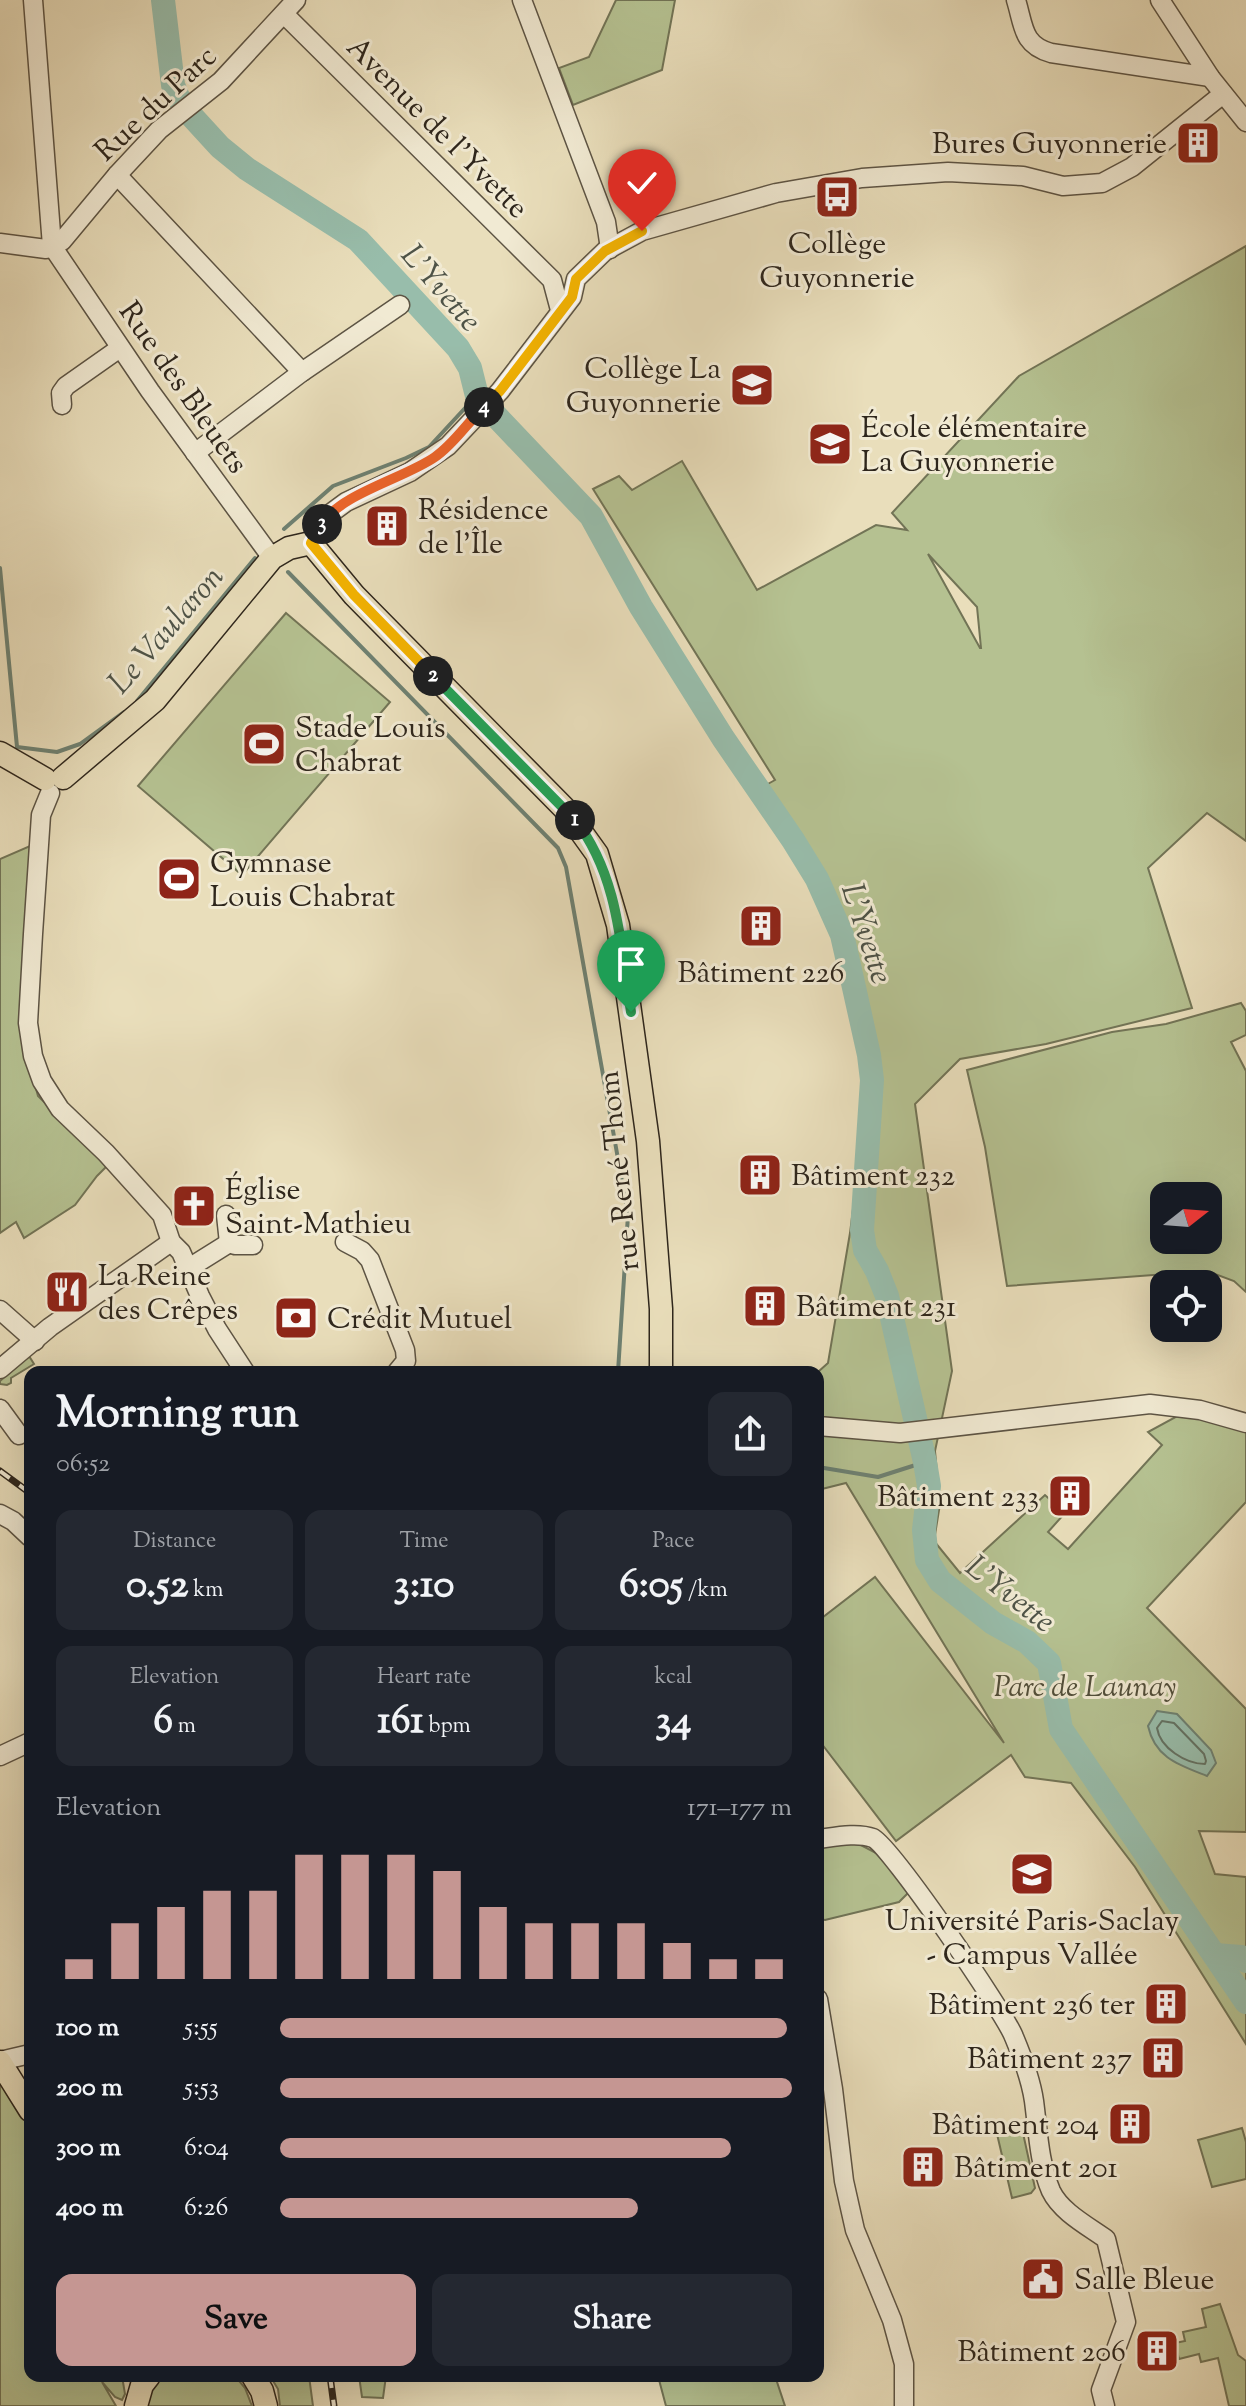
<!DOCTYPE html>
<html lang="en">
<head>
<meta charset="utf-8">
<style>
	:root { --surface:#171b24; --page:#242831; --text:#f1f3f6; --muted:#9ea1a6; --accent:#c59692 }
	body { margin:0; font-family:"Sorts Mill Goudy",serif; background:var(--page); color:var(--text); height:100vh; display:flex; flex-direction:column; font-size:30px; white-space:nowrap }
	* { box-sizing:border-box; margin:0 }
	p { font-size:26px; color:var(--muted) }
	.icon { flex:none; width:44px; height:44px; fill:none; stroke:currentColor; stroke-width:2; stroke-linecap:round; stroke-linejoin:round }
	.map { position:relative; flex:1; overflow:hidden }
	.details { position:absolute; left:24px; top:1366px; width:800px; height:1016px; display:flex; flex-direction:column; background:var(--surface); border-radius:16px; box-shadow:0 8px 32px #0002 }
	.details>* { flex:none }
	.needle { width:52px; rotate:73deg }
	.buttons { position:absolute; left:1150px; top:1182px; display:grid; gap:16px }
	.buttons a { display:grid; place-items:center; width:72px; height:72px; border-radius:16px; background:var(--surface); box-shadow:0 8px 32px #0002; font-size:40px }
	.pin { position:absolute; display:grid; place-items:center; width:68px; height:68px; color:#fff; margin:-82px -34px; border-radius:50% 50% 50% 0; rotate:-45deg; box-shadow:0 0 8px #0007 }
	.pin .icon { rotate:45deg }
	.km { position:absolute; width:40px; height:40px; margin:-20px; border-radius:50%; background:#222; color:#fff; font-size:22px; line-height:40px; text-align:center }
	.round { display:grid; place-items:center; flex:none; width:84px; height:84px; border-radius:16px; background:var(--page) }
	.overview { display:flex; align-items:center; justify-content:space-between; height:136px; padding:0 32px }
	h1 { font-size:44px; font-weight:800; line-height:60px }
	.figures { display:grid; grid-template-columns:repeat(3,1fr); gap:12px; height:136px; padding:8px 32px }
	.figures div { display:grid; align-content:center; border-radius:16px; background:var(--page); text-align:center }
	.figures b { font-size:40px; font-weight:800 }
	.figures small { font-size:22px; font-weight:400 }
	.figures p { font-size:22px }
	.chart { height:224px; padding:16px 32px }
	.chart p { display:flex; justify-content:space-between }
	.chart svg { width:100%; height:144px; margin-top:8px; stroke:var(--accent); stroke-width:6 }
	.primary-button { display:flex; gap:16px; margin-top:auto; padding:16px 32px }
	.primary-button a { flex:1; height:92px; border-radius:16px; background:var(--accent); color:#111; font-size:32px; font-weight:800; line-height:92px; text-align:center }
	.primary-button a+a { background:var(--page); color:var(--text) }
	ul { padding:0 32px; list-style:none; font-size:26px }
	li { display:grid; grid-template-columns:128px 96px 1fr; align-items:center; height:60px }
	li i { height:20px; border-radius:10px; background:var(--accent) }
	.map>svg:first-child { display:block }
	.green { fill:#b5c191; stroke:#727456; stroke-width:2; fill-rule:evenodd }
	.water { fill:#98bdab; stroke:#6e8172; stroke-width:2 }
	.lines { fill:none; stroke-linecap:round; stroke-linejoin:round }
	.shore { stroke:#637264; stroke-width:2 }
	.stream { stroke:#6e8172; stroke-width:4 }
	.river { stroke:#98bdab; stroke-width:24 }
	.minor-casing { stroke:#5d5444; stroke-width:21 }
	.major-casing { stroke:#2e261c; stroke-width:25 }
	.minor { stroke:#f1ead3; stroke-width:18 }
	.major { stroke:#e9debb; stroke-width:22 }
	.rail-casing { stroke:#2e261c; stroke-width:7 }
	.rail { stroke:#f1ead3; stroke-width:4; stroke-dasharray:12; stroke-linecap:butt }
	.split-1-casing { stroke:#fff; stroke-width:16 }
	.split-2-casing { stroke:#fff; stroke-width:16 }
	.split-3-casing { stroke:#fff; stroke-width:16 }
	.split-4-casing { stroke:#fff; stroke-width:16 }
	.split-5-casing { stroke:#fff; stroke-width:16 }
	.split-1 { stroke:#22a559; stroke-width:10 }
	.split-2 { stroke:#22a559; stroke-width:10 }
	.split-3 { stroke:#f5b400; stroke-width:10 }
	.split-4 { stroke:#f0652b; stroke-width:10 }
	.split-5 { stroke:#f5b400; stroke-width:10 }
	.labels { text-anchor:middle; stroke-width:6; stroke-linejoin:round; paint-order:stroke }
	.street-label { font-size:30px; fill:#2e261c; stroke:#f1ead3 }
	.poi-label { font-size:30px; fill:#2e261c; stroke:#f1ead3; text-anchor:start }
	.park-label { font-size:30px; font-style:italic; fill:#504d39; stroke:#f1ead3 }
	.water-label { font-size:32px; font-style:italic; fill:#4e5347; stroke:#f1ead3 }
</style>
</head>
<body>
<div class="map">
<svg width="1246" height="2406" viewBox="0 0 1246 2406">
	<rect width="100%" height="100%" fill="#e9debb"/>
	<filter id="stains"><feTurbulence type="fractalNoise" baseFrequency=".0025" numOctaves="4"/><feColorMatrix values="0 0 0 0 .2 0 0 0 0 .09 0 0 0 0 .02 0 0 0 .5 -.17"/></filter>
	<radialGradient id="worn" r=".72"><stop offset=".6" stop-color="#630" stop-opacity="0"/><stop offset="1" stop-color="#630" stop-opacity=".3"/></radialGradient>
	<!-- green -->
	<g class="green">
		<polygon points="616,0 675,0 662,70 573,105 559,68 589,57"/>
		<path d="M1246 246V841L1207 813 1148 868 1192 1008 1046 1044 960 1059 915 1104 952 1371 935 1451 940 1504 934 1541 960 1573 1045 1495 1065 1513 1048 1532 1068 1549 1162 1445 1148 1432 1181 1414 1246 1430V1502L1147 1608 1246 1709V1832L1199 1831 1215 1874 1246 1877V2044L1135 1867 1071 1783 1025 1777 1011 1755 896 1841 818 1739V1621L875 1577 1004 1743 846 1483 818 1490V1372L828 1363 850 1233 873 1049 849 941 811 858 766 785 775 780 593 489 619 476 632 490 682 461 757 590 876 525 907 530 892 513 1019 376ZM928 554 977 607 981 648H980Z"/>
		<polygon points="286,613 390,702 242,875 138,786"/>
		<polygon points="30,846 20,1030 38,1096 108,1165 97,1176 75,1205 24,1238 16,1222 0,1233 0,859"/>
		<path d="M1241 1003 1246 1011V1035L1231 1042 1246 1071V1292L1234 1281 1207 1271 1007 1286 985 1147 967 1070 1112 1032 1166 1024ZM1164 1196H1208V1240H1164Z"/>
		<polygon points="29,1356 34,1364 11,1378 11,1383 7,1385 0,1384 0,1381"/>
		<polygon points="857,1843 878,1854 907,1889 907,1894 899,1902 825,1920 820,1919 818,1846"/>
		<polygon points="0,2074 30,2128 30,2376 122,2376 125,2394 122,2400 115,2397 102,2382 116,2406 0,2406"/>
		<polygon points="1242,2128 1246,2142 1246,2179 1212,2187 1198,2140"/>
		<polygon points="1012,2131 1023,2133 1035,2188 1031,2193 1012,2198 997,2134"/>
		<polygon points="1220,2304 1238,2355 1246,2361 1246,2406 1229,2406 1218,2358 1201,2362 1199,2354 1179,2359 1175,2343 1185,2341 1183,2332 1206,2327 1202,2309"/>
		<polygon points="162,2376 235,2376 245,2388 252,2406 144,2406 153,2385"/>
		<polygon points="270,2376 309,2376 313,2406 280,2406 278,2389"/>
		<polygon points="359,2376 386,2376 383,2398 362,2397"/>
		<polygon points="658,2376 775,2376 785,2406 666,2406"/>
	</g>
	<!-- water -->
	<path class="water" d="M1157 1711 1177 1714 1211 1750 1216 1763 1207 1776C1179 1765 1155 1758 1148 1726Z"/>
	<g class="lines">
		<!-- shore -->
		<path class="shore" d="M1162 1721 1174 1723 1204 1754 1206 1761 1205 1764C1186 1764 1160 1748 1157 1728Z"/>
		<!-- stream -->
		<g class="stream">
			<polyline points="284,529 333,486 406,458 429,447 466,407"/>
			<polyline points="0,568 17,747 57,752 80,744 124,712"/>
			<polyline points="288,572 558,848 566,867 628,1215 618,1372"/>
			<polyline points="137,701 255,558"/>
			<polyline points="818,1467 878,1477 925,1462"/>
		</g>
		<!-- river -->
		<g class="river">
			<polyline points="163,0 173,85 178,97 187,111 220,147 247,169 358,240 458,348 470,368 477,396 591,516 641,607 723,738 793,840 817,879 834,917 842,935 853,983 869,1055 872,1080 862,1230 865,1250 877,1271 887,1296 925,1462 929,1486 924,1530 927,1560 940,1581 993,1623 1027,1642 1049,1663 1061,1729 1246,2002"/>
			<polyline points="1215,1955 1241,1957 1246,1961"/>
		</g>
		<!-- minor casing -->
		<g class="minor-casing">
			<g id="minor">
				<polyline points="33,0 52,246 150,391 272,558"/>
				<polyline points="522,0 606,222 610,249"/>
				<path d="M1016 0C1024 26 1022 45 1051 53L1210 77"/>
				<polyline points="1160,0 1210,77 1246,122"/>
				<polyline points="284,14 552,280 560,310"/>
				<polyline points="117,175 302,372"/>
				<polyline points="0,243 46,249 62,241 117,175 159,130 221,81 296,0"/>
				<polyline points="62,405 61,393 66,386 120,348"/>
				<polyline points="195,453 302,372 400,305"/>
				<polyline points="311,543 327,516 346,502 410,472 448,446 500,391 572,297 576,279 605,251 642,231 776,193 862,178 948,172 1023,176 1063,186 1102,183 1132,167 1223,94"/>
				<polyline points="50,793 41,815 33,934 28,1023 33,1056 42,1081 60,1109 106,1153 162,1215 171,1242 181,1252 200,1296 217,1329 245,1372"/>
				<polyline points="226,1215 229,1243"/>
				<polyline points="345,1242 362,1251 370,1260 405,1350 406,1361 397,1372"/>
				<polyline points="229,1243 235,1245 253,1245"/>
				<polyline points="191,1275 197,1263 229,1243"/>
				<polyline points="0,1310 35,1341"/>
				<polyline points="0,1369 50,1327 171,1242"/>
				<polyline points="0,1409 19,1435"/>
				<polyline points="818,1426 900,1433 1150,1404 1200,1410 1246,1423"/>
				<polyline points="0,1514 13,1521 30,1537"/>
				<polyline points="0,1756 30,1742"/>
				<path d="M818 1839C834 1837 857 1832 873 1838 889 1844 1005 2013 1014 2037 1022 2056 1031 2080 1034 2101 1038 2131 1039 2163 1051 2191 1061 2212 1088 2226 1106 2239L1126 2322 1101 2390 1105 2406"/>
				<polyline points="818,1999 833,2089 844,2181 855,2230 892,2320 904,2364 904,2406"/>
				<polyline points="0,2061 30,2054"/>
			</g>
		</g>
		<!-- major casing -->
		<g class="major-casing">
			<g id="major">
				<polyline points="0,753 45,779"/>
				<polyline points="63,778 155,700 272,558 289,548 311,543 354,595 564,808 597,854 618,925 648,1141 661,1309 661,1372"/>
				<polyline points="0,2062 30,2110"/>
				<polyline points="253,2376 262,2391 266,2406"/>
				<polyline points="136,2406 142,2385 149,2376"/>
			</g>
		</g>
		<!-- minor -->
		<use href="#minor" class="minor"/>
		<!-- major -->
		<use href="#major" class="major"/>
		<!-- rail casing -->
		<g class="rail-casing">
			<g id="rail">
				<polyline points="0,1471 30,1493"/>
				<polyline points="330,2376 334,2406"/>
			</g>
		</g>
		<!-- rail -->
		<use href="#rail" class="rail"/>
	</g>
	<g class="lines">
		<!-- split-1 casing -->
		<g class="split-1-casing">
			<path id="split-1" d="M575 820C618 874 621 947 631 1012"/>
		</g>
		<!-- split-2 casing -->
		<g class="split-2-casing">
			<polyline id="split-2" points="433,676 575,820"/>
		</g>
		<!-- split-3 casing -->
		<g class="split-3-casing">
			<polyline id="split-3" points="322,524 311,543 354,595 433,676"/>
		</g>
		<!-- split-4 casing -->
		<g class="split-4-casing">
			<path id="split-4" d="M322 524C340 494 405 478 435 457 454 444 467 423 484 407"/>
		</g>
		<!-- split-5 casing -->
		<g class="split-5-casing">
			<polyline id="split-5" points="484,407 500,391 572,297 576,279 605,251 642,231"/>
		</g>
		<!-- split-1 -->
		<use href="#split-1" class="split-1"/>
		<!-- split-2 -->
		<use href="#split-2" class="split-2"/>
		<!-- split-3 -->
		<use href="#split-3" class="split-3"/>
		<!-- split-4 -->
		<use href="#split-4" class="split-4"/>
		<!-- split-5 -->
		<use href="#split-5" class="split-5"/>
	</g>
	<!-- icons -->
	<defs>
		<g id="building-square" transform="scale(2.3)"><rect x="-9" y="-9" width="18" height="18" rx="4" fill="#8f2418" stroke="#f1ead3"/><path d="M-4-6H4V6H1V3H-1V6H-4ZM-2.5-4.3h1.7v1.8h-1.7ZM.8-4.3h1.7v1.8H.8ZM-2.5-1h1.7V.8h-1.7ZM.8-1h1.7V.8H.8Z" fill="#fff"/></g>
		<g id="bus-square" transform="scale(2.3)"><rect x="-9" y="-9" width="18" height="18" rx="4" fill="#8f2418" stroke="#f1ead3"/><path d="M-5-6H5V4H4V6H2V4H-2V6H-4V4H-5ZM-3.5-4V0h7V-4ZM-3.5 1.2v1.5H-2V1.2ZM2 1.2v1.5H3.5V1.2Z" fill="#fff"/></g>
		<g id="school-square" transform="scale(2.3)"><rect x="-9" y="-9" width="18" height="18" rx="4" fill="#8f2418" stroke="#f1ead3"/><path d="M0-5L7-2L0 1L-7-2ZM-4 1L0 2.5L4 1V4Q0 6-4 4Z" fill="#fff"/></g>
		<g id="stadium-square" transform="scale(2.3)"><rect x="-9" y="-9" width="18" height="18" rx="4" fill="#8f2418" stroke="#f1ead3"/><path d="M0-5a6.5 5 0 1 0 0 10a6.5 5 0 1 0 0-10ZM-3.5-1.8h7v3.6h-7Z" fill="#fff"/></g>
		<g id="church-square" transform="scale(2.3)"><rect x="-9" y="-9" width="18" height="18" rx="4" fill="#8f2418" stroke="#f1ead3"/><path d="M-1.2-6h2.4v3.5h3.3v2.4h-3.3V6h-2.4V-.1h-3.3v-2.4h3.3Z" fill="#fff"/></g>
		<g id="restaurant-square" transform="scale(2.3)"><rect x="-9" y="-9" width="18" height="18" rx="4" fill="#8f2418" stroke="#f1ead3"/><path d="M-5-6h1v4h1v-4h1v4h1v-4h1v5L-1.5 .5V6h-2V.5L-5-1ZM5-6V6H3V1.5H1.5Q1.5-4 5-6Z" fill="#fff"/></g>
		<g id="bank-square" transform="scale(2.3)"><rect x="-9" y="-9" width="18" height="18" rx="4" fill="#8f2418" stroke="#f1ead3"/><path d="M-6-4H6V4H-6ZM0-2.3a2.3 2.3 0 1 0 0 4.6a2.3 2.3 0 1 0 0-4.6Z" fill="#fff"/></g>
		<g id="university-square" transform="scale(2.3)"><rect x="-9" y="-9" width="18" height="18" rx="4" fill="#8f2418" stroke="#f1ead3"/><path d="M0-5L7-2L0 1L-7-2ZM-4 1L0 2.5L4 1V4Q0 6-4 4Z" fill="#fff"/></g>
		<g id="civic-square" transform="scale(2.3)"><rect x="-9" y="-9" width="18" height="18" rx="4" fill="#8f2418" stroke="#f1ead3"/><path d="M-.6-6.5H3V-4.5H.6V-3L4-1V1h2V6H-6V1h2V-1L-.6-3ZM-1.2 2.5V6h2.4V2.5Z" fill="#fff"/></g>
	</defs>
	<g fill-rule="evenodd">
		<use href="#building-square" x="1198" y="143"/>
		<use href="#bus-square" x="837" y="197"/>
		<use href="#school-square" x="752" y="385"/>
		<use href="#school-square" x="830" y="444"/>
		<use href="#building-square" x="387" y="526"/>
		<use href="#stadium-square" x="264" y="744"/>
		<use href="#stadium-square" x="179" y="879"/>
		<use href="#building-square" x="761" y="926"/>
		<use href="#building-square" x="760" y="1175"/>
		<use href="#church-square" x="194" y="1206"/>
		<use href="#restaurant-square" x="67" y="1292"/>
		<use href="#building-square" x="765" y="1306"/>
		<use href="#bank-square" x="296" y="1318"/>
		<use href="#building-square" x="1070" y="1496"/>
		<use href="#university-square" x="1032" y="1874"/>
		<use href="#building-square" x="1166" y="2004"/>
		<use href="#building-square" x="1163" y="2058"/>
		<use href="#building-square" x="1130" y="2124"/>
		<use href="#building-square" x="923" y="2167"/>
		<use href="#civic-square" x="1043" y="2279"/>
		<use href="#building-square" x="1157" y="2351"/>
	</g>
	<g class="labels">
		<!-- street labels -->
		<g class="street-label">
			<text transform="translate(155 103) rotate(-43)" y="10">Rue du Parc</text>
			<text transform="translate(438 127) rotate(45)" y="10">Avenue de l'Yvette</text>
			<text transform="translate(184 387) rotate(55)" y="10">Rue des Bleuets</text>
			<text transform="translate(618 1171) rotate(-96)" y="10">rue René Thom</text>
		</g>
		<!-- poi labels -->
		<g class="poi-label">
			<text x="1167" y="153" text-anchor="end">Bures Guyonnerie</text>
			<text x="837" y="253" text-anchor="middle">Collège<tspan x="837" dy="34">Guyonnerie</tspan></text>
			<text x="721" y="378" text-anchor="end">Collège La<tspan x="721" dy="34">Guyonnerie</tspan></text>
			<text x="861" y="437">École élémentaire<tspan x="861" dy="34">La Guyonnerie</tspan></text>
			<text x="418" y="519">Résidence<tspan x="418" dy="34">de l'Île</tspan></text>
			<text x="295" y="737">Stade Louis<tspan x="295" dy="34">Chabrat</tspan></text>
			<text x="210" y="872">Gymnase<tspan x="210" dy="34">Louis Chabrat</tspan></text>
			<text x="761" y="982" text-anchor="middle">Bâtiment 226</text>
			<text x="791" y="1185">Bâtiment 232</text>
			<text x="225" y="1199">Église<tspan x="225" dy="34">Saint-Mathieu</tspan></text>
			<text x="98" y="1285">La Reine<tspan x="98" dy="34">des Crêpes</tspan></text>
			<text x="796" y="1316">Bâtiment 231</text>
			<text x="327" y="1328">Crédit Mutuel</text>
			<text x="1039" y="1506" text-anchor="end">Bâtiment 233</text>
			<text x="1032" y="1930" text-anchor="middle">Université Paris-Saclay<tspan x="1032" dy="34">- Campus Vallée</tspan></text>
			<text x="1135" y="2014" text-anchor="end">Bâtiment 236 ter</text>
			<text x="1132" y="2068" text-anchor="end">Bâtiment 237</text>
			<text x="1099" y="2134" text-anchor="end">Bâtiment 204</text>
			<text x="954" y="2177">Bâtiment 201</text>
			<text x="1074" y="2289">Salle Bleue</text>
			<text x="1126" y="2361" text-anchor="end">Bâtiment 206</text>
		</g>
		<!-- park labels -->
		<g class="park-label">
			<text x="1085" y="1696">Parc de Launay</text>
		</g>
		<!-- water labels -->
		<g class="water-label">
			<text transform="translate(442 287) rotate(49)" y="11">L'Yvette</text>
			<text transform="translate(165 629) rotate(-49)" y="11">Le Vaularon</text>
			<text transform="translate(868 933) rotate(72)" y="11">L'Yvette</text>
			<text transform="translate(1011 1593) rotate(38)" y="11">L'Yvette</text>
		</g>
	</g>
	<rect width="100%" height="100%" filter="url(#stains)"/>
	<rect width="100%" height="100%" fill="url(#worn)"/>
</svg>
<div class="buttons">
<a><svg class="needle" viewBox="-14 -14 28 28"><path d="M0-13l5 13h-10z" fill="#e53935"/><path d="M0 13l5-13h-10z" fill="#9ea1a6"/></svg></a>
<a><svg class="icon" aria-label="locate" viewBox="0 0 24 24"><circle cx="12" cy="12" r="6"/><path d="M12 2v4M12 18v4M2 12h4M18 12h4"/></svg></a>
</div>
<div class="pin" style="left:631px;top:1012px;background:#1e9e55"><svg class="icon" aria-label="arrive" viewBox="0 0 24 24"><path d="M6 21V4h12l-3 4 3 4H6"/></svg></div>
<div class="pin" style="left:642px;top:231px;background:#d93025"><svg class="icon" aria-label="check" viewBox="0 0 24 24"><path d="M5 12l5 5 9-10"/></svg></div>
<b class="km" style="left:575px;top:820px">1</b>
<b class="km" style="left:433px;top:676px">2</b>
<b class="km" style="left:322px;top:524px">3</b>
<b class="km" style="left:484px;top:407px">4</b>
<section class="details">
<div class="overview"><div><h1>Morning run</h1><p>06:52</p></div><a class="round"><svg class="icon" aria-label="share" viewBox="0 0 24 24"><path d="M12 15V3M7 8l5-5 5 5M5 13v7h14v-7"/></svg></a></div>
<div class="figures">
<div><p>Distance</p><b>0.52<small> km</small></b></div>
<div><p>Time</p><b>3:10</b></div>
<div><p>Pace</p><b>6:05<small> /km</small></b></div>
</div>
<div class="figures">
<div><p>Elevation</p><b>6<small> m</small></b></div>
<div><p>Heart rate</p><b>161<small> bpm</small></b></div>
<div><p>kcal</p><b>34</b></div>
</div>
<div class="chart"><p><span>Elevation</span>171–177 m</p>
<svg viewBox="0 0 160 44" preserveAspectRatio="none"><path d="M5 44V38M15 44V27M25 44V22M35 44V17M45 44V17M55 44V6M65 44V6M75 44V6M85 44V11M95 44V22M105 44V27M115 44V27M125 44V27M135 44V33M145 44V38M155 44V38"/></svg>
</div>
<ul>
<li><b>100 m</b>5:55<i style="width:99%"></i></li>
<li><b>200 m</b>5:53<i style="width:100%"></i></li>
<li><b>300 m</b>6:04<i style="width:88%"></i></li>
<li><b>400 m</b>6:26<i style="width:70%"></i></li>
</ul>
<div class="primary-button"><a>Save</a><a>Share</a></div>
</section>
</div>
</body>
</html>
